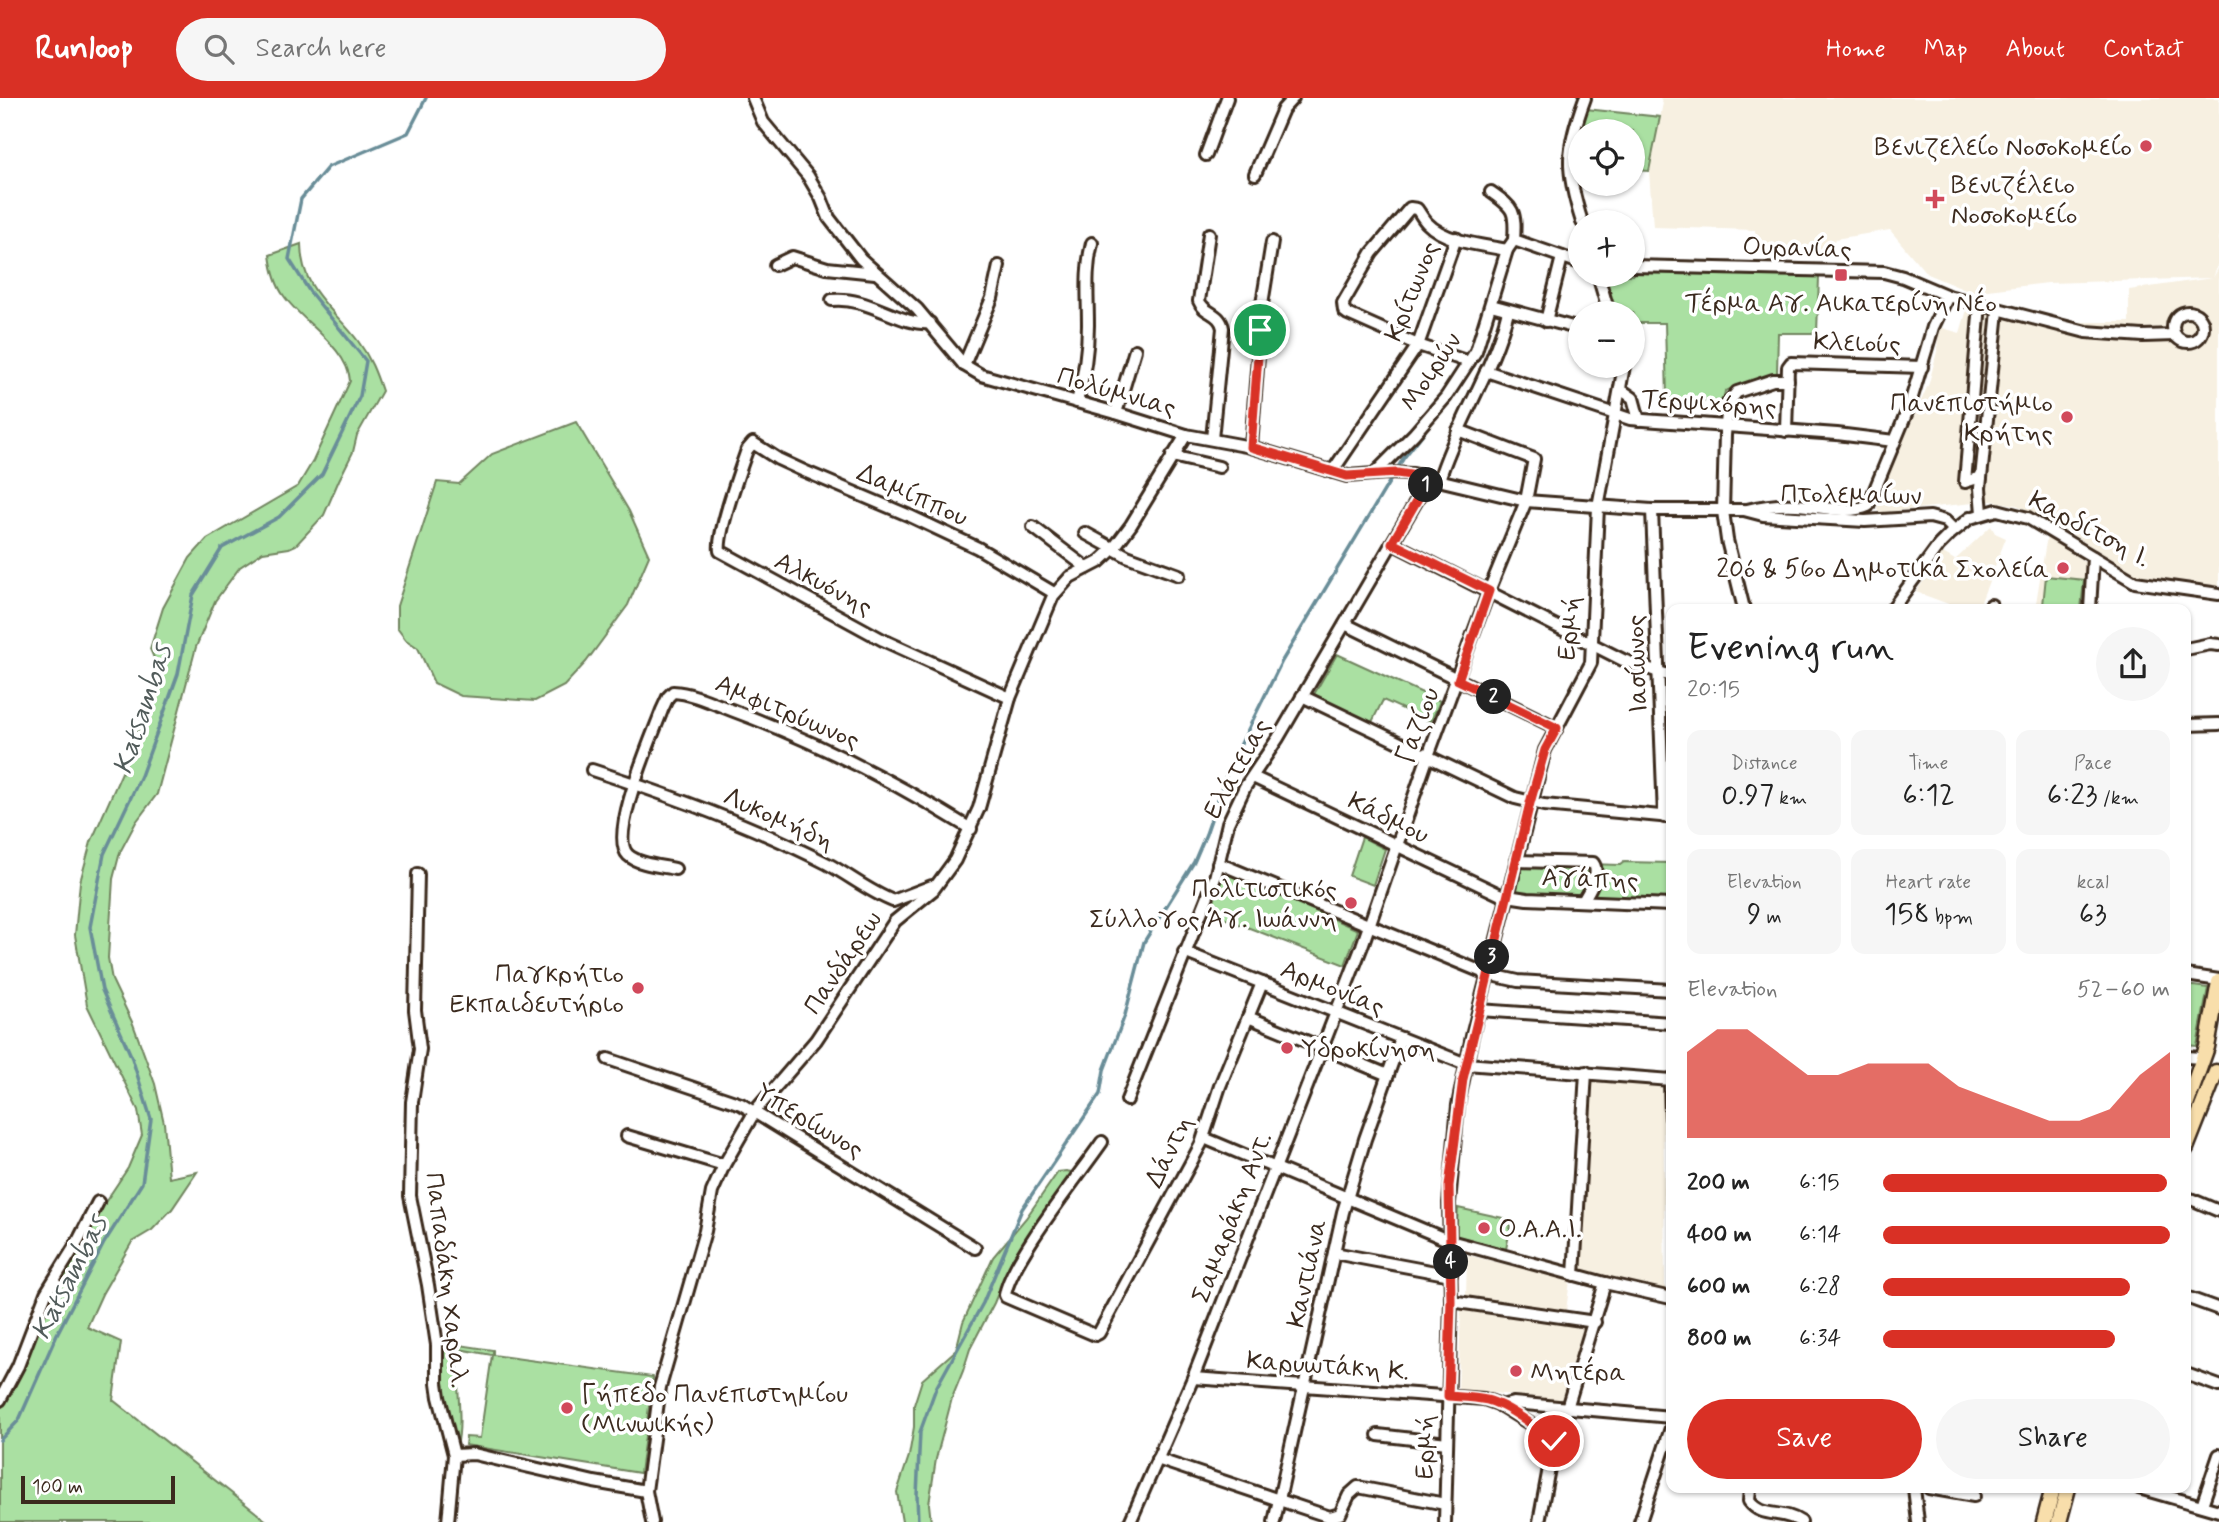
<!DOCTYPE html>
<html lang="en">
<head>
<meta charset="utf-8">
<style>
	:root { --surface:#fff; --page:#f6f6f6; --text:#222; --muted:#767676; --accent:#d93025 }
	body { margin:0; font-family:Mynerve,sans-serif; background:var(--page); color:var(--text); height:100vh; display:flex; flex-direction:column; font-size:26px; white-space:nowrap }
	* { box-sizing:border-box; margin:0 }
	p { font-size:23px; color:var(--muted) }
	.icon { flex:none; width:38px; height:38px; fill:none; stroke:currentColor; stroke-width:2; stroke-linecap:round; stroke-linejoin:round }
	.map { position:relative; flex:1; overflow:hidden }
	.drawer { position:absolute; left:1666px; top:506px; width:525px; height:889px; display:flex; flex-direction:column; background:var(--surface); border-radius:14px; box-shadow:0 2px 5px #0004 }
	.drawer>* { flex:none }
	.tools { position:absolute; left:1568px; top:21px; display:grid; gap:14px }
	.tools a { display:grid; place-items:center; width:77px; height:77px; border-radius:50%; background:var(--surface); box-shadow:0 2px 5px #0004; font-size:35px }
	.scale { position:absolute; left:21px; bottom:18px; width:154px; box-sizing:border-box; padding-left:7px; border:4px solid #3b2a1e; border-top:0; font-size:19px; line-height:24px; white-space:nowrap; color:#3b2a1e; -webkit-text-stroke:5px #fff; paint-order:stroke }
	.pin { position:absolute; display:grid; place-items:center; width:60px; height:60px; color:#fff; margin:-30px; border:4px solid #fff; border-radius:50%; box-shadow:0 2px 7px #0007 }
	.km { position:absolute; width:35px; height:35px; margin:-18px; border-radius:50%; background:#222; color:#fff; font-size:19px; line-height:35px; text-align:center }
	.round { display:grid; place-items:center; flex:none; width:74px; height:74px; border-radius:37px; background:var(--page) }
	.summary { display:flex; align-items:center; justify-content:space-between; height:119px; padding:0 21px }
	h1 { font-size:38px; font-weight:600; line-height:52px }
	.figures { display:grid; grid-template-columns:repeat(3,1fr); gap:10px; height:119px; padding:7px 21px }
	.figures div { display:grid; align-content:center; border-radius:14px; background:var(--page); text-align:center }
	.figures b { font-size:30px; font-weight:600 }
	.figures small { font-size:19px; font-weight:400 }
	.figures p { font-size:19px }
	.chart { height:196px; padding:14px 21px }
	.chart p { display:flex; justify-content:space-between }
	.chart svg { width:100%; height:126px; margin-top:7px; fill:var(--accent); opacity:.7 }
	.cta { display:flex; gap:14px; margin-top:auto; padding:14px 21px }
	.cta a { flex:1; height:80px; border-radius:42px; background:var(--accent); color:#fff; font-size:28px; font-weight:600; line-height:80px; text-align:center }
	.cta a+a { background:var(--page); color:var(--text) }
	ul { padding:0 21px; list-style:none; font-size:23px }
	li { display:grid; grid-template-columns:112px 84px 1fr; align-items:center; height:52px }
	li i { height:18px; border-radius:9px; background:var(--accent) }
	header { display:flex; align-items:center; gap:42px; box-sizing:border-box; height:98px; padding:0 35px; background:var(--accent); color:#fff }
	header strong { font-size:33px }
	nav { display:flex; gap:38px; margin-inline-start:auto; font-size:24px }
	.search { width:490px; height:63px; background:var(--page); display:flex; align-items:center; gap:18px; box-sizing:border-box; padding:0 24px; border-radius:38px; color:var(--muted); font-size:26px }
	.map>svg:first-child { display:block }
	.built { fill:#f7f0e1 }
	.green { fill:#aae0a2; stroke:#728560; stroke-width:2 }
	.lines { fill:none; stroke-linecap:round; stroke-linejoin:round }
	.stream { stroke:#698d98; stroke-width:3.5 }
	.minor-casing { stroke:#3b2a1e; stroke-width:16 }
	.major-casing { stroke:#3b2a1e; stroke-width:19 }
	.minor { stroke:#fff; stroke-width:10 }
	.major { stroke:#f8deab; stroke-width:14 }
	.route-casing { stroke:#fff; stroke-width:14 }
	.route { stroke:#d93025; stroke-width:9 }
	.poi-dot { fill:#d1495b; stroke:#fff; stroke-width:2.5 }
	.labels { text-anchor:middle; stroke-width:7; stroke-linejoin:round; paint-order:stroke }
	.poi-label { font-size:26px; fill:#3b2a1e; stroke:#fff; text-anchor:end }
	.street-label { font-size:26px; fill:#3b2a1e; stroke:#fff }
	.water-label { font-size:28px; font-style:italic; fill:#525c5b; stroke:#fff }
</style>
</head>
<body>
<header>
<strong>Runloop</strong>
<div class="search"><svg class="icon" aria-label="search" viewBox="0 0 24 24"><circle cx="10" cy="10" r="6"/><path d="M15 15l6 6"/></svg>Search here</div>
<nav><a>Home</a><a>Map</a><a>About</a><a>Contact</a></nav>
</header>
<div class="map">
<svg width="2219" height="1424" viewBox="0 0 2219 1424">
	<rect width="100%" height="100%" fill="#fff"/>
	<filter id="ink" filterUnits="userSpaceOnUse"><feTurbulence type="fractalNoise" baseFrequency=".0143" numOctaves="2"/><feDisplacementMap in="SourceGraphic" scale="14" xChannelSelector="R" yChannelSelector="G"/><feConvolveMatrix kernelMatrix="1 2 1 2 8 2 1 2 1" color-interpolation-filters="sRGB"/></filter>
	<g filter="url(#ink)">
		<!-- built -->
		<g class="built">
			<polygon points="1660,0 2219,0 2219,163 2213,180 2219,169 2219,490 2137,477 2044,419 2016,407 1993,403 1895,413 1883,418 1877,411 1879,396 1929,285 1937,254 1939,229 1960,235 1968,208 2066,224 2129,224 2129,192 2212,180 2048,185 1970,194 1927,176 1890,132 1835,141 1830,151 1755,149 1755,132 1653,129 1649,73 1663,5"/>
			<polygon points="1991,428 1995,435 2006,440 1978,511 1962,511 1916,494 1943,455 1955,462"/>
			<polygon points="2047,438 2086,465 2084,511 2035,511"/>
			<polygon points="1592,982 1663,989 1665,1193 1580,1171"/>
			<polygon points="1467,1157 1570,1182 1566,1213 1466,1200"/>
			<polygon points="1461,1211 1511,1217 1587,1231 1564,1303 1458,1291"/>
		</g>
		<!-- green -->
		<g class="green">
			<polygon points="1586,11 1660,19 1649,73 1633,72 1633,33 1580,33 1580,70 1575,70 1574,59"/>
			<path d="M301 146C301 192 333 210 358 243 370 259 376 275 382 293L357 337 353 354 339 382 324 417 296 447 289 450 263 454 240 469 215 503 196 549 157 696 136 724 120 754 113 781 108 860 112 882 133 926 155 986 164 1025 169 1080 197 1074 172 1111 152 1132 132 1144 102 1196 87 1229 121 1244 113 1302 268 1424H0V1310L28 1256 50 1201 100 1112 128 1070 142 1037 138 1012 87 907 75 837 80 784 91 744 131 654 151 593 157 567 150 551 163 510 190 460 207 441 298 388 313 363 350 283C348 250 302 224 284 198 275 186 272 172 270 157Z"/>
			<polygon points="1655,173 1819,179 1817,235 1778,235 1777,275 1725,293 1723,304 1667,300 1665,225 1633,225 1633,215 1615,215 1605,177 1633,177 1633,175"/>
			<polygon points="576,324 629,413 649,458 628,507 586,564 564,588 535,603 461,598 434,585 418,550 406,542 397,530 397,508 437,384 459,386 492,356"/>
			<polygon points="2046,478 2084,482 2081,511 2043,507"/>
			<polygon points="1337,556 1440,603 1431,624 1383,602 1371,626 1313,598"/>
			<polygon points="1362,739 1385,751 1373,787 1349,778"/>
			<polygon points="1524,764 1620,767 1624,764 1671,765 1671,802 1516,796"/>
			<polygon points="1226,773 1358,832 1345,867 1208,814 1220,778"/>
			<polygon points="2186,887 2208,890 2197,948 2186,947"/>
			<polygon points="1066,1073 1077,1075 1013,1159 994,1205 970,1251 963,1273 952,1300 936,1361 929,1406 931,1424 902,1424 897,1394 909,1358 914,1329 914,1307 922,1282 956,1252 963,1224 993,1159 1026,1120 1058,1074"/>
			<polygon points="1458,1110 1512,1122 1506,1151 1456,1138"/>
			<path d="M440 1244 493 1252V1257L653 1279 640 1375 465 1347 466 1339 480 1340 492 1257 459 1251C454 1282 464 1318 457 1348L440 1284Z"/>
		</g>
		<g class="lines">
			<!-- stream -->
			<g class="stream">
				<polyline points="0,1342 19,1322 57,1236 104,1145 142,1085 151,1021 132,960 102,892 90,829 104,756 141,678 178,576 193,497 222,450 279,419 322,376 360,298 366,263 310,194 289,161 301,101 328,69 408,35 426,0"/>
				<polyline points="918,1424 917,1397 920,1334 936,1290 983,1205 1022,1111 1100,996 1104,972 1125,917 1144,844 1194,764 1206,736 1228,672 1282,563 1403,361 1425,333"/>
			</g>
			<!-- minor casing -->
			<g class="minor-casing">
				<g id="minor">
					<polyline points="753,0 763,24 808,78 821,100 829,120 861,161 917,211 964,267 981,277 1116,315 1186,337 1251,349 1347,378 1387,375 1413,376 1526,403 1652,412 1744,412 1763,417 1865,423 1930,419 1945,423 1954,432"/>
					<polyline points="1206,57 1227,0"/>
					<polyline points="1255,76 1283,11 1293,0"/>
					<path d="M1491 94C1514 110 1516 113 1514 142L1580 165"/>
					<path d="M1582 124C1565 71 1566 52 1585 0"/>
					<path d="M1209 136 1199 203C1204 216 1220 214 1223 230L1212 341"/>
					<polyline points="775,167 792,159 827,170 875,175"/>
					<polyline points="1633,168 1884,174 1903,179 1948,198 2086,234 2143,238 2175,237"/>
					<polyline points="1598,177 1609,215"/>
					<path d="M832 202C868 198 900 228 930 225"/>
					<polyline points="1980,206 1965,384 1981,379"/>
					<polyline points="1491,207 1580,231"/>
					<circle cx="2188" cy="229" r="15"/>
					<polyline points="1546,223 1562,159"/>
					<path d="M1469 264 1418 247 1348 216 1344 213 1343 205 1372 155 1410 110 1417 111C1420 115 1423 121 1427 125 1445 144 1482 147 1507 152"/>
					<polyline points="964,267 992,200 999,168"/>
					<polyline points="1486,273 1630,321 1837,336 1894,343"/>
					<polyline points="1620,291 1633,300 1639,322"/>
					<path d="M1077 304C1084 278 1088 254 1088 227 1088 197 1085 174 1092 145"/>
					<polyline points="1116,315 1135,252"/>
					<polyline points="1786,333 1788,269 1791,265 1922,269"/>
					<polyline points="1251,349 1262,206 1272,144"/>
					<polyline points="1172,358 1219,369"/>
					<polyline points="1332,374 1418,247 1456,140"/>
					<polyline points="1374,376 1414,336 1446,299 1476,253 1507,152 1514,142"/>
					<path d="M1439 382C1457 324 1493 273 1508 213"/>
					<polyline points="1652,412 1664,719"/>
					<path d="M1747 412C1763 408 1780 406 1797 407 1819 408 1848 417 1868 408L1909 309 1933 229 1948 198"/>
					<polyline points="1982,415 1980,390 1998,213"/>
					<polyline points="1033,429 1087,470"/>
					<polyline points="1085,435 1127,458 1179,477"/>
					<polyline points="1392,445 1623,562 1671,578"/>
					<polyline points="1744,511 1727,442 1723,413 1725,337 1728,305 1737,294 1773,282 1788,282"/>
					<polyline points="1892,511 1939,447 1950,436 1970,420 1997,412 2028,420 2135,484 2219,496"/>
					<polyline points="1991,511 1991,507"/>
					<polyline points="2090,511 2093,459"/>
					<polyline points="1345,526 1557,630"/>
					<polyline points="2186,551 2210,546 2219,547"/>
					<polyline points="1302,598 1515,700 1544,707 1671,719"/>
					<path d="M1010 600 883 542 720 453C717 435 740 372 747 352L753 345 778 361 804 373 910 418 978 450 1054 495"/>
					<polyline points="2186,627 2219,626"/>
					<path d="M592 672C672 698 752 727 828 766 850 778 870 794 893 803L932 788"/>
					<polyline points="1253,679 1501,797 1527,801 1671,807"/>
					<path d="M1516 763 1593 765C1601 776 1589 792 1583 803"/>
					<polyline points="1218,765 1487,876 1518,883 1671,892"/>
					<path d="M675 771C662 768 639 767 628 757 608 738 653 637 662 612L668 599 673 594C693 595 715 606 734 613 818 644 895 684 971 731"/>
					<polyline points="418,776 415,912 420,951 412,1004 410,1098 428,1187 437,1247 437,1285 439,1299 454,1357 448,1424"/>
					<polyline points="1184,854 1466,966 1671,982"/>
					<polyline points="2186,877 2219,882"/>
					<polyline points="1479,912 1671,925"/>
					<polyline points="1248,919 1388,977"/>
					<polyline points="2186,959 2202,960"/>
					<polyline points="608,961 741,1006 975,1150"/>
					<polyline points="1670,981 1671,1020"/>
					<polyline points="1127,1002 1215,780 1228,725 1245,689 1278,640 1430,380"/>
					<polyline points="627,1038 724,1067"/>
					<polyline points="1204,1040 1450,1143 1605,1185 1671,1200"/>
					<path d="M1102 1044C1080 1076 1010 1163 1005 1197L1006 1199 1095 1237 1099 1235 1201 1046 1220 988 1262 885"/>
					<polyline points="2186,1099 2219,1113"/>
					<polyline points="1334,1155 1451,1177"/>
					<polyline points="1574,1177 1586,974"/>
					<polyline points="2186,1199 2219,1211"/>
					<polyline points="1451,1203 1595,1224"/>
					<polyline points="2186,1276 2219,1288"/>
					<polyline points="1193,1280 1484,1301 1498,1306 1540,1332 1550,1343 1552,1354 1539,1424"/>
					<polyline points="0,1302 18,1268 46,1195 78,1143 98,1104"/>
					<polyline points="1501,1308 1513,1305 1671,1319"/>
					<polyline points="1378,1337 1447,1345"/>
					<polyline points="1551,1346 1558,1335 1567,1310 1605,1185"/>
					<polyline points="454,1357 474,1356 594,1384 646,1393"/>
					<polyline points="1157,1361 1330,1419 1340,1416 1349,1397 1358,1389 1445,1406"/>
					<path d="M1750 1390 1749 1403C1762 1421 1782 1411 1801 1424"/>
					<polyline points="1914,1390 1918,1424"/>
					<polyline points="1929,1390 1974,1398"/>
					<polyline points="2139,1390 2219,1413"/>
					<polyline points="2202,1407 2219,1357"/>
					<polyline points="652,1424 646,1393 660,1289 705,1133 712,1094 724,1067 755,1013 816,942 895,823 933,792 955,762 979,710 1010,600 1053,498 1070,479 1099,464 1113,451 1131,427 1186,337"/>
					<polyline points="1130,1424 1193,1280 1362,848 1428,658 1489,493 1526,403 1534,361 1458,332"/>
					<polyline points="1274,1424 1343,1114 1365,1041 1401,940"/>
					<polyline points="1445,1424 1451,1203 1449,1105 1458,1007 1472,938 1545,652 1591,565 1598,409 1624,268"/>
					<polyline points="1640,1424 1671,1330"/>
				</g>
			</g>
			<!-- major casing -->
			<g class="major-casing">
				<g id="major">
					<polyline points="2186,1008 2207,949 2219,884"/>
					<polyline points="2186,1050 2216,974"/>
					<polyline points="2044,1424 2053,1390"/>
					<polyline points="2059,1424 2068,1390"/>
				</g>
			</g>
			<!-- minor -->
			<use href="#minor" class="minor"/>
			<!-- major -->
			<use href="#major" class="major"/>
		</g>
	</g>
	<g class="lines" filter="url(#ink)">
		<!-- route casing -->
		<g class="route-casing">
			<path id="route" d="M1260 232 1251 349 1347 378 1397 375 1430 380 1392 445 1489 493 1458 582 1557 630 1545 652 1530 705 1463 981 1449 1088 1451 1203 1448 1298C1461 1299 1475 1299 1487 1302 1504 1306 1543 1331 1551 1346L1554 1343"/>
		</g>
		<!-- route -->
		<use href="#route" class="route"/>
	</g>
	<!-- markers -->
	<g class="poi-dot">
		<circle cx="2146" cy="48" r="7"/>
		<path d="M1931.5 90.5h7v7h7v7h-7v7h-7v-7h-7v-7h7z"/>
		<rect x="1834" y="170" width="14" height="14" rx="3.5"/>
		<circle cx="2067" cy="319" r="7"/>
		<circle cx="2063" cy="470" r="7"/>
		<circle cx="1351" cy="805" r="7"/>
		<circle cx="638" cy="890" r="7"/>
		<circle cx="1287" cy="950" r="7"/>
		<circle cx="1484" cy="1130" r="7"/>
		<circle cx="1516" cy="1273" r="7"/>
		<circle cx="567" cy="1310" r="7"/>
	</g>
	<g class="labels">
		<!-- poi labels -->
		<g class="poi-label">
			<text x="2132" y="57">Βενιζελείο Νοσοκομείο</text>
			<text x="1951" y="95" text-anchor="start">Βενιζέλειο<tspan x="1951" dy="30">Νοσοκομείο</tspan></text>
			<text x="1841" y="213" text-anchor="middle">Τέρμα Αγ. Αικατερίνη Νέο</text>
			<text x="2053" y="313">Πανεπιστήμιο<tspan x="2053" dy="30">Κρήτης</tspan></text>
			<text x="2049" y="479">20ό &amp; 56ο Δημοτικά Σχολεία</text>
			<text x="1337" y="799">Πολιτιστικός<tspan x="1337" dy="30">Σύλλογος Άγ. Ιωάννη</tspan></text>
			<text x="624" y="884">Παγκρήτιο<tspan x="624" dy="30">Εκπαιδευτήριο</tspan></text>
			<text x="1301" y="959" text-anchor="start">Υδροκίνηση</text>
			<text x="1498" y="1139" text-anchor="start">Ο.Α.Α.Ι.</text>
			<text x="1530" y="1282" text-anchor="start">Μητέρα</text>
			<text x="581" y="1304" text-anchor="start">Γήπεδο Πανεπιστημίου<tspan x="581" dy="30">(Μινωικής)</tspan></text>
		</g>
		<!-- street labels -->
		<g class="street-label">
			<text transform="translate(1797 149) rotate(2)" y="9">Ουρανίας</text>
			<text transform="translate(1411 193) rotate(-68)" y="9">Κρίτωνος</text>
			<text transform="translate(1857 244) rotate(2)" y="9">Κλειούς</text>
			<text transform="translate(1430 273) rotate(-56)" y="9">Μοιρών</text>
			<text transform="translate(1117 293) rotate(16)" y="9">Πολύμνιας</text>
			<text transform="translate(1709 304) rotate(4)" y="9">Τερψιχόρης</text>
			<text transform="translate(913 396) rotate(24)" y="9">Δαμίππου</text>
			<text transform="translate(1851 396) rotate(1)" y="9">Πτολεμαίων</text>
			<text transform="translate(2090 430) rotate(28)" y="9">Καρδίτση Ι.</text>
			<text transform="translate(824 485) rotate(28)" y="9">Αλκυόνης</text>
			<text transform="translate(1568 530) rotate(-85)" y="9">Ερμή</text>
			<text transform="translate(1636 566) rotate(-92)" y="9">Ιασίωνος</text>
			<text transform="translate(788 613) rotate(23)" y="9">Αμφιτρύωνος</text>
			<text transform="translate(1417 627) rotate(-69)" y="9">Γαζίου</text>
			<text transform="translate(1236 670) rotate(-61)" y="9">Ελάτειας</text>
			<text transform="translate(1389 719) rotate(26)" y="9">Κάδμου</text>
			<text transform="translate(779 720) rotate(24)" y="9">Λυκομήδη</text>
			<text transform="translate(1590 780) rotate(2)" y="9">Αγάπης</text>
			<text transform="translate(842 864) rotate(-56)" y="9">Πανδάρεω</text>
			<text transform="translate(1333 889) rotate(22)" y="9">Αρμονίας</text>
			<text transform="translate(810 1022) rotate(31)" y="9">Υπερίωνος</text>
			<text transform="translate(1168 1053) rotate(-64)" y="9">Δάντη</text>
			<text transform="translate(1231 1119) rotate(-69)" y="9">Σαμαράκη Αντ.</text>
			<text transform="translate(1306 1175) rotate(-78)" y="9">Καντιάνα</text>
			<text transform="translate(448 1182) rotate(83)" y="9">Παπαδάκη Χαραλ.</text>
			<text transform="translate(1328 1267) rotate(4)" y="9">Καρυωτάκη Κ.</text>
			<text transform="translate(1424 1349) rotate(-89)" y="9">Ερμή</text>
		</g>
		<!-- water labels -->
		<g class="water-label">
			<text transform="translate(141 611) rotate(-72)" y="10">Katsambas</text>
			<text transform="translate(68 1179) rotate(-63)" y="10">Katsambas</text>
		</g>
	</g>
</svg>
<div class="tools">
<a><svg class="icon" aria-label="locate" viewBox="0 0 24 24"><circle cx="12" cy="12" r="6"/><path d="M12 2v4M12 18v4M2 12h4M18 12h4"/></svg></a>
<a>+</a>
<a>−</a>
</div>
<div class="scale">100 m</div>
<div class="pin" style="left:1260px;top:232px;background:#1e9e55"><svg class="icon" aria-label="arrive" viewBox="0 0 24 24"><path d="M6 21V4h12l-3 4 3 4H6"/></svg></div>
<div class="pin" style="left:1554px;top:1343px;background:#d93025"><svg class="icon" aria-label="check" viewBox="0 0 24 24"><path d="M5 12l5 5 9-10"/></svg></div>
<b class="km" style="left:1426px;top:387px">1</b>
<b class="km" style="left:1494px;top:599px">2</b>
<b class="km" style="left:1492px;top:859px">3</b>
<b class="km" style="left:1451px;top:1164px">4</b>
<section class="drawer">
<div class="summary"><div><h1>Evening run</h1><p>20:15</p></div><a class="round"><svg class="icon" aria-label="share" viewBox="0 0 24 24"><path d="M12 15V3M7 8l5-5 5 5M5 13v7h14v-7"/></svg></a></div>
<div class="figures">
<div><p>Distance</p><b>0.97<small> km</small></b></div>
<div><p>Time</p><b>6:12</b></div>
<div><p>Pace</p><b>6:23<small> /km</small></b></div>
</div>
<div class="figures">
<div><p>Elevation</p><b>9<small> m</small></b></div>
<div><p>Heart rate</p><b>158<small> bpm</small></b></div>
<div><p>kcal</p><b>63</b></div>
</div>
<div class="chart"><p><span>Elevation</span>52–60 m</p>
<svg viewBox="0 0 160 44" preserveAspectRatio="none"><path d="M0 44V14L10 6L20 6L30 14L40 22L50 22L60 18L70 18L80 18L90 26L100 30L110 34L120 38L130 38L140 34L150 22L160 14V44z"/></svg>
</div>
<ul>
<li><b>200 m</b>6:15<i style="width:99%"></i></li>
<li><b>400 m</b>6:14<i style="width:100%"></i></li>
<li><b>600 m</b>6:28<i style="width:86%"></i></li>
<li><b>800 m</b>6:34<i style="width:81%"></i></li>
</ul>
<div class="cta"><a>Save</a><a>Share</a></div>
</section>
</div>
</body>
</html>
